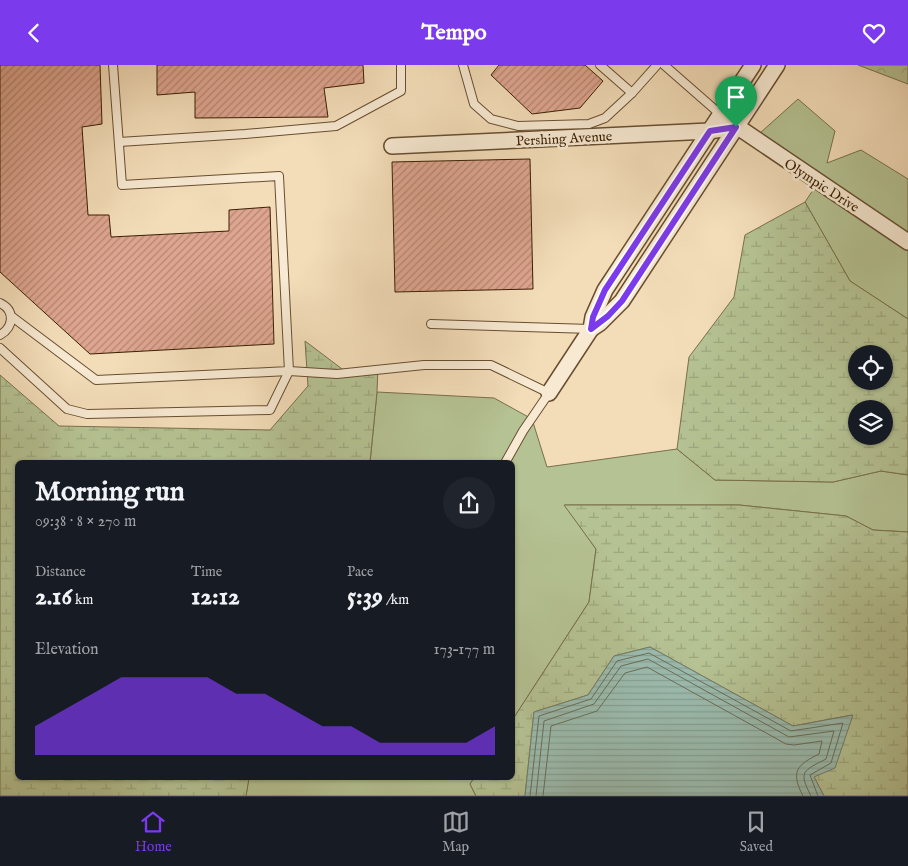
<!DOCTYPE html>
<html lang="en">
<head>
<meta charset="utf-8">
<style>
	:root { --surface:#171b24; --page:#20242c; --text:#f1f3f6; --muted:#9ea1a6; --line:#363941; --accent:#7c3aed }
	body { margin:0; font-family:"IM FELL English",serif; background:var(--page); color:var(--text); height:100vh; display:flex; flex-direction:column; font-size:19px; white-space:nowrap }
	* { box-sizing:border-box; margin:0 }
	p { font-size:16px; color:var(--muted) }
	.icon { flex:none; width:28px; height:28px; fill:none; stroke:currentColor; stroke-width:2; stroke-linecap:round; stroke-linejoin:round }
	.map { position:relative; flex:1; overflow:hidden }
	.details { position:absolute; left:15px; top:395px; width:500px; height:320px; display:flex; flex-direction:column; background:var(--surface); border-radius:8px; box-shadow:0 1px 4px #0004 }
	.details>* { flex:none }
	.buttons { position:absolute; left:848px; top:280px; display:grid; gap:10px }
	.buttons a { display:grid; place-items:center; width:45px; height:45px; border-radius:50%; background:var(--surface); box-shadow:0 1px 4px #0004; font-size:25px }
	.pin { position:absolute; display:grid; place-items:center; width:42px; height:42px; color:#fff; margin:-51px -21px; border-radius:50% 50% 50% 0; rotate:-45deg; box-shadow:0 0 5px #0007 }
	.pin .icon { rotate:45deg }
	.round { display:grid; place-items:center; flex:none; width:52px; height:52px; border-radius:26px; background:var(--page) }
	.summary { display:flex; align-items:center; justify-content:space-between; height:85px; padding:0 20px }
	h1 { font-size:28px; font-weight:700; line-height:38px }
	.metrics { display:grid; grid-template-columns:repeat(3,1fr); gap:8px; height:85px; padding:5px 20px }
	.metrics div { display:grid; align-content:center }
	.metrics b { font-size:25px; font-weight:700 }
	.metrics small { font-size:14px; font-weight:400 }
	.metrics p { font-size:14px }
	.chart { height:140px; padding:10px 20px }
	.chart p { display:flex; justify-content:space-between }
	.chart svg { width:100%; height:90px; margin-top:5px; fill:var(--accent); opacity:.7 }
	header { display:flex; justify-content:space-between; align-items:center; height:65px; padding:0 20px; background:var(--accent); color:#fff; font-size:22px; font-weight:700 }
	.menu { display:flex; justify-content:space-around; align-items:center; height:70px; border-top:1px solid var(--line); background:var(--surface); font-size:14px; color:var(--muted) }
	.menu a { display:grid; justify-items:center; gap:2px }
	.menu .selected { color:var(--accent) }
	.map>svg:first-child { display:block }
	.green { fill:#b5c293; stroke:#78704a }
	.forest { fill:url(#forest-crowns); stroke:#78704a }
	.wetland { fill:url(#wetland-marsh); stroke:#78704a; fill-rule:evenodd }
	.water { fill:url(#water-rules); stroke:#747d69 }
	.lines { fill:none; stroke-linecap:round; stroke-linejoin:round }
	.shore { stroke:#6a6e58; stroke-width:1 }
	.building { fill:url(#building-hatch); stroke:#3a1f01 }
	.service-casing { stroke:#684e2f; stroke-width:10 }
	.minor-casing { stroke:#684e2f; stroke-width:18 }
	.service { stroke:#f7e9d2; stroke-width:8 }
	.minor { stroke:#f7e9d2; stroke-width:15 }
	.route-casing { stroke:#fff; stroke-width:10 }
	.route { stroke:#7c3aed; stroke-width:6 }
	.labels { text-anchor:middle; stroke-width:5; stroke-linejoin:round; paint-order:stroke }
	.street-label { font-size:14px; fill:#3a1f01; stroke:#f7e9d2 }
</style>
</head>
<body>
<header><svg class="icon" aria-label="back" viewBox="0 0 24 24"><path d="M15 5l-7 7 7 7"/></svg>Tempo<svg class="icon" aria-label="heart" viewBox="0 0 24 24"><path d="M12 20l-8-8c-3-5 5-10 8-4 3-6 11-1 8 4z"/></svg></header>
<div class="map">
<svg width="908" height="731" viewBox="0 0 908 731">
	<defs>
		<pattern id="forest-crowns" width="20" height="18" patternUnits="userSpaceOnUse" patternTransform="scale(1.25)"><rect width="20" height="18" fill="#b5c293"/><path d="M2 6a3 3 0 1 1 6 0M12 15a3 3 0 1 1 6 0" fill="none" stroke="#9ca67d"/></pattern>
		<pattern id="wetland-marsh" width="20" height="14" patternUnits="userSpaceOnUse" patternTransform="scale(1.25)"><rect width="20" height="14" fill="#b5c293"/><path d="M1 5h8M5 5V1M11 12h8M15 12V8" fill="none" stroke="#9ca67d"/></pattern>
		<pattern id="water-rules" width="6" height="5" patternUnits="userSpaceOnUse" patternTransform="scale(1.25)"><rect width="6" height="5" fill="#9bbcaf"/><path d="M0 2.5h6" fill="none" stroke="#86a195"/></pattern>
		<pattern id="building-hatch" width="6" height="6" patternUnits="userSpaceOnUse" patternTransform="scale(1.25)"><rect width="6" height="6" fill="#dea590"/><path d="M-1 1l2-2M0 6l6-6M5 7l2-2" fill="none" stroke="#b58673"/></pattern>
	</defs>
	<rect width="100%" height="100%" fill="#f3ddb9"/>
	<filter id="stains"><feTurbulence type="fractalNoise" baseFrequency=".004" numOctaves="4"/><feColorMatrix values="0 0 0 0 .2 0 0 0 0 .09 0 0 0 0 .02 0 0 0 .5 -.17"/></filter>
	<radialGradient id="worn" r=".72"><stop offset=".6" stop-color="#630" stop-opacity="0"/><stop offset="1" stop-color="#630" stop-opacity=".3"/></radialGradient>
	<!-- green -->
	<g class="green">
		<polygon points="798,34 835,66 827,98 861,85 908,114 908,254 850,216 805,137 815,122 750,77"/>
		<polygon points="377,327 494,333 532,354 547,402 677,384 715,415 833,417 881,406 908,410 908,467 873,465 846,451 739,440 565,440 596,484 589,537 513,654 512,398 370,398"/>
		<polygon points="249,712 474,713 470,719 476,731 246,731"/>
	</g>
	<!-- forest -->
	<polygon class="forest" points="858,0 908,0 908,19"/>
	<!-- wetland -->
	<g class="wetland">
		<path d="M805 137 850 216 908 254V410L881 406 833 417 715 415 677 384 689 292 734 232 745 170ZM856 289H884V316H856ZM856 344H884V371H856Z"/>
		<polygon points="305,276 350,310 378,301 377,327 370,397 18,398 18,712 249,713 246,731 0,731 0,310 59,361 270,365 308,321"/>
		<polygon points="564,440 739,440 846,451 873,465 908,467 908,731 824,731 814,712 852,650 793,661 650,582 614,591 588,630 534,647 525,731 476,731 470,719 474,713 512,712 513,654 589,537 596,484"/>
	</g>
	<!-- water -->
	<polygon class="water" points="650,582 793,661 853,650 835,703 814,712 824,731 525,731 534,647 588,630 614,591"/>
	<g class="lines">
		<!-- shore -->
		<g class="shore">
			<polyline points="530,731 539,651 591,634 617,596 649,588 791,666 843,658 831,698 810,710 818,731"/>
			<path d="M536 731 544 656 594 639 621 601 648 594 789 672 834 666 826 694C803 706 798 706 811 731"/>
			<path d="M543 731 551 661 597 646 625 608 647 602 786 679 794 680 822 676 819 689C797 700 790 706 803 731"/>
		</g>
	</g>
	<!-- building -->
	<g class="building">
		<polygon points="0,0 100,0 102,59 82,62 88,150 109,150 111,172 229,166 229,145 270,142 274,279 90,289 0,207"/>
		<polygon points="157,0 363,0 364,18 324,23 328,52 195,53 195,27 157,30"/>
		<polygon points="499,0 585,0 603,16 580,43 532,49 491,10"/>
		<polygon points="530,94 533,224 395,227 392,97"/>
	</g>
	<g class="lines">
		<!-- service casing -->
		<g class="service-casing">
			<g id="service">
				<polyline points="463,0 474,39 491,54 518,61 589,59 605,53 632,28 657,0"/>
				<polyline points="600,0 632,28"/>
				<polyline points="664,0 720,49"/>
				<polyline points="119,77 245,69 336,61 401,26 401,0"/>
				<path d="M0 238C15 245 14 262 0 270"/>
				<polyline points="11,251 96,315 289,306 279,111 122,120 113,0"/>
				<polyline points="431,259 591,264"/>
				<polyline points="0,283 67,344 87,349 270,345 289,306 337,309 424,300 491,300 549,328 523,366 505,398"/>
			</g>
		</g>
		<!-- minor casing -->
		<g class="minor-casing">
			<g id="minor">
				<polyline points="729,56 908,177"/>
				<polyline points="392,81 709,66 736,62"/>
				<polyline points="591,264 600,258 622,236 777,0"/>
				<polyline points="549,328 591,264 593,252 605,225 753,0"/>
			</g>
		</g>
		<!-- service -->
		<use href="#service" class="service"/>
		<!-- minor -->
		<use href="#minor" class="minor"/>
	</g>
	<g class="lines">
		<!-- route casing -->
		<g class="route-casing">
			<polygon id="route" points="736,62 622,236 608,251 591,264 593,252 605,225 710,66"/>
		</g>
		<!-- route -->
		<use href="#route" class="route"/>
	</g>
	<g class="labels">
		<!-- street labels -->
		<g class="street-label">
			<text transform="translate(564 73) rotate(-3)" y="5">Pershing Avenue</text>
			<text transform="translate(822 120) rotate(33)" y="5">Olympic Drive</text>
		</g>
	</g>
	<rect width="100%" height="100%" filter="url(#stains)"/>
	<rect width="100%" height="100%" fill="url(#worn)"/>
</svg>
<div class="buttons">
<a><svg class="icon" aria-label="locate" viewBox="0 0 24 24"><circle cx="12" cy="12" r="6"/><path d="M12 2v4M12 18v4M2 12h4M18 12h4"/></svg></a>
<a><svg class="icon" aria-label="layers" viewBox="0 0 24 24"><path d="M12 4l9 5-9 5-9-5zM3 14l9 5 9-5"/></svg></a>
</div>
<div class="pin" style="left:736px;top:62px;background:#1e9e55"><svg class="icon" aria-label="arrive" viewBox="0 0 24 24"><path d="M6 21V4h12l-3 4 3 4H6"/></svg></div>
<section class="details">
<div class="summary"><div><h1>Morning run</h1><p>09:38 · 8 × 270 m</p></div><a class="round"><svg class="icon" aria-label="share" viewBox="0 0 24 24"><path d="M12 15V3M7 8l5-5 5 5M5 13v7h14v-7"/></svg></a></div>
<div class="metrics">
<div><p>Distance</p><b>2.16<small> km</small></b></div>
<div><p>Time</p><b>12:12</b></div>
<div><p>Pace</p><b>5:39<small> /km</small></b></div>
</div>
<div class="chart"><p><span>Elevation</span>173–177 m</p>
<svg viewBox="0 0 160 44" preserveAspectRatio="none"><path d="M0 44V30L10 22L20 14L30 6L40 6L50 6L60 6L70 14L80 14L90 22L100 30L110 30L120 38L130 38L140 38L150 38L160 30V44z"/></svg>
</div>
</section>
</div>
<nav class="menu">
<a class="selected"><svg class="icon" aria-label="home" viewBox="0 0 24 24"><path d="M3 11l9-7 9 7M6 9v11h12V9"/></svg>Home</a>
<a><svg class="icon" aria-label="map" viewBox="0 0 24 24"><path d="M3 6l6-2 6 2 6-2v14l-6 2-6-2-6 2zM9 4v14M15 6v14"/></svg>Map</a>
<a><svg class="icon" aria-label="saved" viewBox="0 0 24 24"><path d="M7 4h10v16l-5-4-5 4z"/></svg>Saved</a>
</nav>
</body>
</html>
